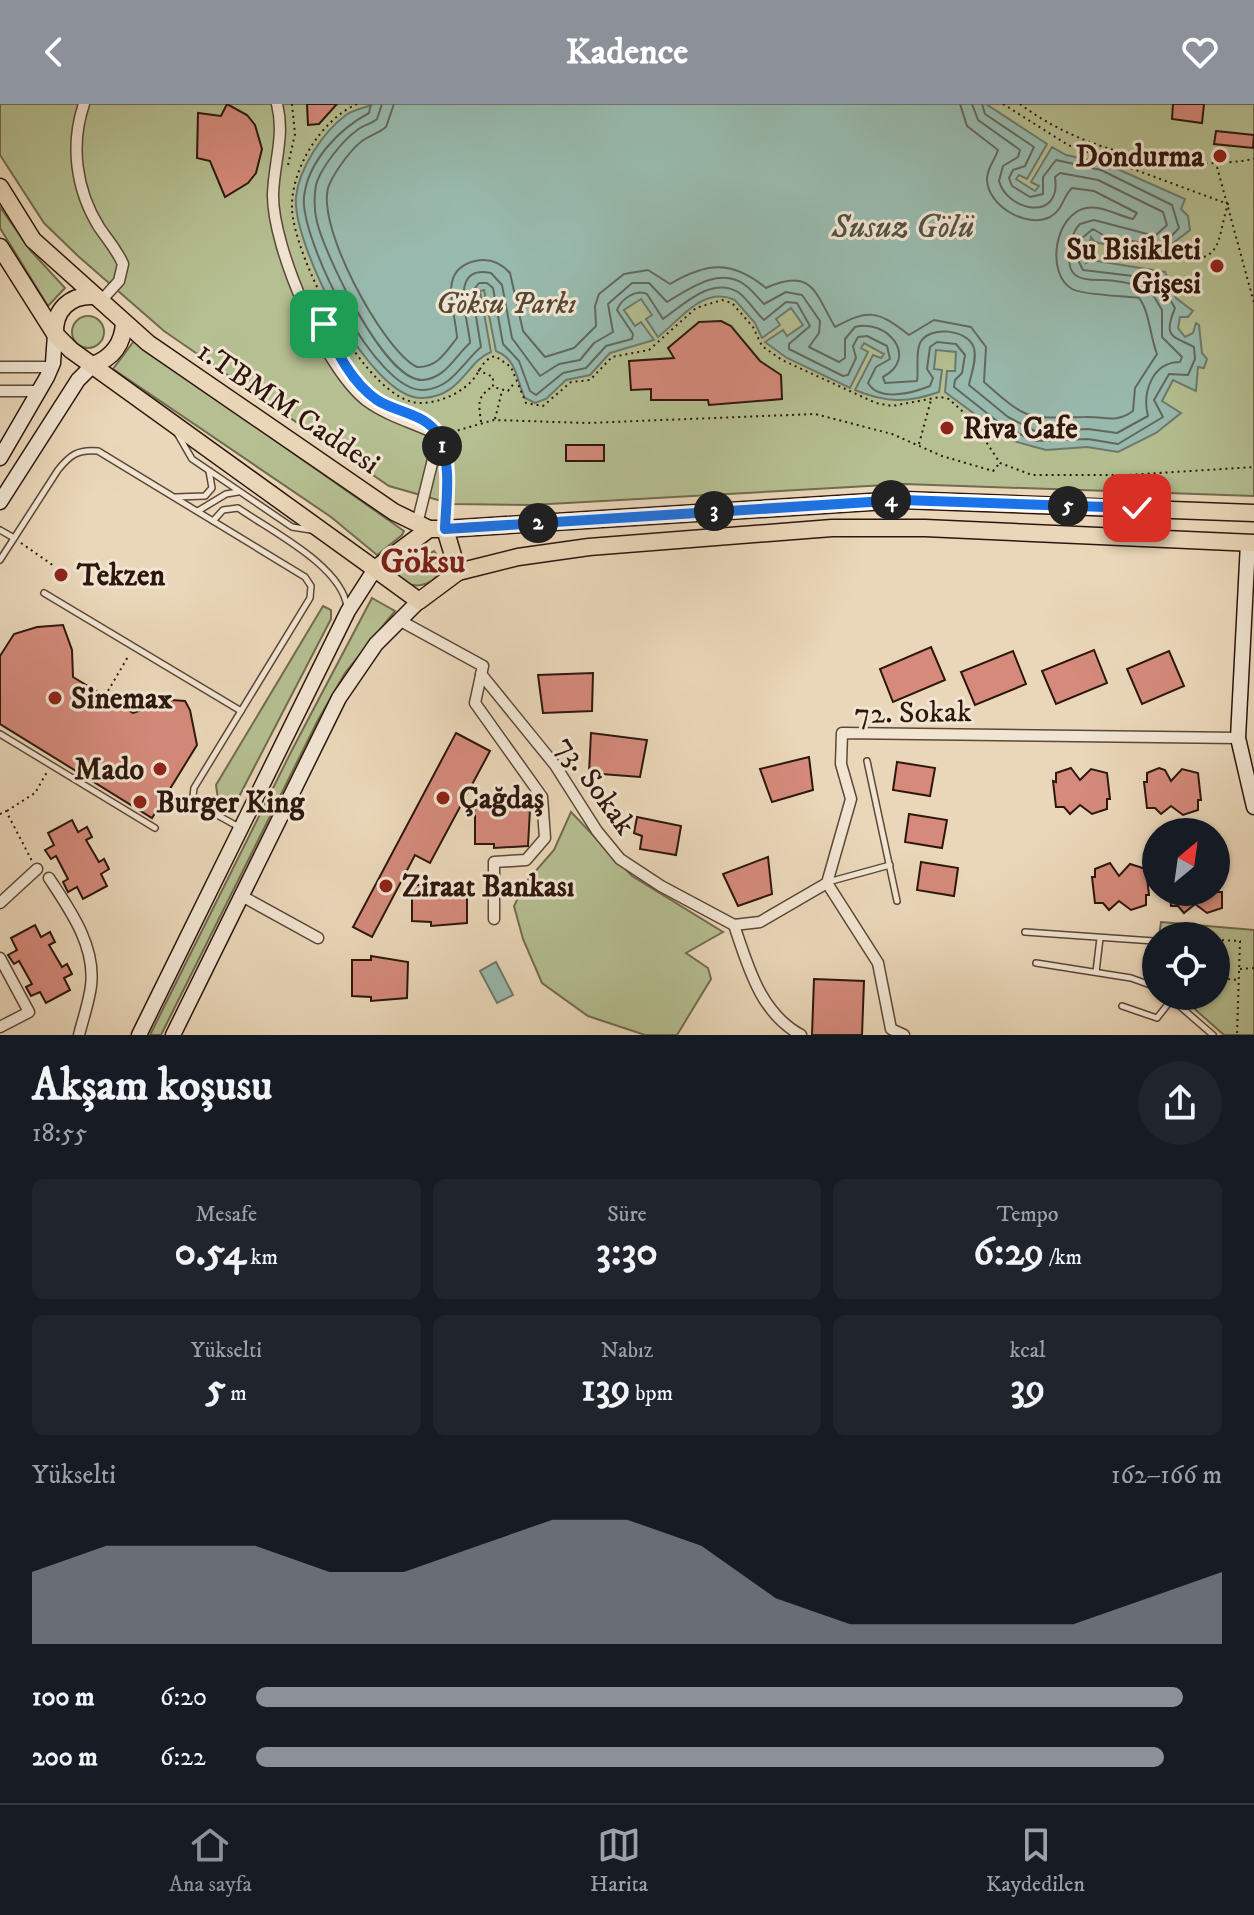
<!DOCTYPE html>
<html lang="tr">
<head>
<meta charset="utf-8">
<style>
	:root { --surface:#171b24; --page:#20242c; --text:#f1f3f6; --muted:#9ea1a6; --line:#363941; --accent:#8c9099 }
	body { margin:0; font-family:"IM FELL DW Pica",serif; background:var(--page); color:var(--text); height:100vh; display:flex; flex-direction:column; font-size:30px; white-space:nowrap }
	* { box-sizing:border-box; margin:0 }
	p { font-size:26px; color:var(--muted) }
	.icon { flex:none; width:44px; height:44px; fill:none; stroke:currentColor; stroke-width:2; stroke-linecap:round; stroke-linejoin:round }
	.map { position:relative; height:931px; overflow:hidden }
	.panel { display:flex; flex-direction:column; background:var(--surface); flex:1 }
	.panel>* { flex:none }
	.needle { width:52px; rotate:29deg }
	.buttons { position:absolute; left:1142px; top:714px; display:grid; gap:16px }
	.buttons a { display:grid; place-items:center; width:88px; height:88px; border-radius:50%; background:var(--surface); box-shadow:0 2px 6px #0004; font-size:40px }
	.pin { position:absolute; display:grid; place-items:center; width:68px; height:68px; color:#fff; margin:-34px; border-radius:16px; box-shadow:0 4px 12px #0006 }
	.km { position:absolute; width:40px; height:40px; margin:-20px; border-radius:50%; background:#222; color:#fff; font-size:22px; line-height:40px; text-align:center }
	.round { display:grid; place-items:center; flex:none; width:84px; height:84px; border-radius:42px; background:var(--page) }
	.headline { display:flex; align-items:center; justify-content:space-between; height:136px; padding:0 32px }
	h1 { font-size:44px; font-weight:700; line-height:60px }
	.stats { display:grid; grid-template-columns:repeat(3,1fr); gap:12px; height:136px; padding:8px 32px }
	.stats div { display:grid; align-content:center; border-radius:12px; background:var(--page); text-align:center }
	.stats b { font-size:40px; font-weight:700 }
	.stats small { font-size:22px; font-weight:400 }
	.stats p { font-size:22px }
	.chart { height:224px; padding:16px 32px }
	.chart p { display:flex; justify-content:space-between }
	.chart svg { width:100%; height:144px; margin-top:8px; fill:var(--accent); opacity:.7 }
	ul { padding:0 32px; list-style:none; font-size:26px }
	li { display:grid; grid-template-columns:128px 96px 1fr; align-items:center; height:60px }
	li i { height:20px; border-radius:10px; background:var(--accent) }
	header { display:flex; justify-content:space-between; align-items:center; height:104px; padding:0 32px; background:var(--accent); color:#fff; font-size:36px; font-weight:700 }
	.menu { display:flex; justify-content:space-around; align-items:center; height:112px; border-top:2px solid var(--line); background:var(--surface); font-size:22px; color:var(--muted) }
	.menu a { display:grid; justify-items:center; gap:4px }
	.menu .current { color:var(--accent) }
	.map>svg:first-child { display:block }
	.green { fill:#b5bf91; stroke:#716b4f; stroke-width:2 }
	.water { fill:#98baae; stroke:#6d796e; stroke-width:2 }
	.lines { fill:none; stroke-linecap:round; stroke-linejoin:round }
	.shore { stroke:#62685e; stroke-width:2 }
	.building { fill:#d58a7b; stroke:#2d170d; stroke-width:2 }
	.lane-casing { stroke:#5c4738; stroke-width:8 }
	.street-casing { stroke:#5c4738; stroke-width:13 }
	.secondary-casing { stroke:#2d170d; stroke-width:17 }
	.primary-casing { stroke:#2d170d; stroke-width:19 }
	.path { stroke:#2d170d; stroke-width:2; stroke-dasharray:2 4; stroke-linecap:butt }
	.lane { stroke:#f1e5d2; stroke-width:5 }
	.street { stroke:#f1e5d2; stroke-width:10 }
	.secondary { stroke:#f1e5d2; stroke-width:14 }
	.primary { stroke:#ead7b9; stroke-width:16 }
	.route-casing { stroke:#fff; stroke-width:16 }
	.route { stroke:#1a73e8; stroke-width:10 }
	.poi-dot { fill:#8f2418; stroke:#f1e5d2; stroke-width:3 }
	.labels { text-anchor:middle; stroke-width:6; stroke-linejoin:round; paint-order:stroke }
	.poi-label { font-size:30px; font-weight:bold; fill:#2d170d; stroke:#f1e5d2; text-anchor:start }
	.park-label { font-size:30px; font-style:italic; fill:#564935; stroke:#f1e5d2 }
	.street-label { font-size:30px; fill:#2d170d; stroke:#f1e5d2 }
	.water-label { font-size:32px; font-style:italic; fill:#525045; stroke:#f1e5d2 }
	.quarter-label { font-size:34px; font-weight:bold; fill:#7a1f14; stroke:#f1e5d2 }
</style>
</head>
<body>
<header><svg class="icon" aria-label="back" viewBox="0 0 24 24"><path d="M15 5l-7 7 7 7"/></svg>Kadence<svg class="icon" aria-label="heart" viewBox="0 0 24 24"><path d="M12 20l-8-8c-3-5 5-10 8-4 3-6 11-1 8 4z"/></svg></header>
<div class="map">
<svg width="1254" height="931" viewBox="0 0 1254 931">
	<rect width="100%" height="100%" fill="#ead7b9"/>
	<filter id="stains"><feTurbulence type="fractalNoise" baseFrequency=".0025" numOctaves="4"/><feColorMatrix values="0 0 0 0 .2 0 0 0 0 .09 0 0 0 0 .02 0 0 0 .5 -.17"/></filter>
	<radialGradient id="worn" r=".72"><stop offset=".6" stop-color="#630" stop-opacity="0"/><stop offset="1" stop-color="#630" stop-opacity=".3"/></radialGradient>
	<!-- green -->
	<g class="green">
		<polygon points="0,0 1254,0 1254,392 904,380 531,401 452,400 389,382 164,227 78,152 44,119 0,51"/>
		<polygon points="0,103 31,147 65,184 48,202 0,124"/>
		<circle cx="88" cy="228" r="16"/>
		<polygon points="134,237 404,427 402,431 377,451 331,413 113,265"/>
		<path d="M434 447 443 459C438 481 415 488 399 474L398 468Z"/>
		<polygon points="372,494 395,507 345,569 318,616 161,931 150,931 292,646"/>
		<polygon points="323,502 331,506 331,515 230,710 219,703 216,681"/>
		<polygon points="571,708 632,772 723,828 686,849 708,864 711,875 677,931 645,931 588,912 542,879 523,835 514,802 526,778 554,746"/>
		<polygon points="1161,818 1254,826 1254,931 1224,931 1180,892 1216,892 1216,832 1159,832"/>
	</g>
	<!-- water -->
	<g class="water">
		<path d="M374 0H986L1047 40 1027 75 1019 71 1016 75 1035 87 1039 82 1031 78 1052 43 1066 51 1104 59 1185 95 1181 105 1188 112 1190 126 1172 140 1166 153 1095 138 1091 133 1086 159 1091 156 1165 168 1176 194 1193 207 1188 213H1180L1178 224 1185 233 1193 229 1196 219 1199 221 1202 249 1207 255 1204 264 1198 263 1196 287 1173 276 1162 297 1181 309 1156 329 1118 348 1087 343 1046 346 1010 336 945 288 947 267H955L956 248 936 246 934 265 942 266 939 288C908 299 886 299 855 286L873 251 881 254 884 250 864 239 861 244 868 248 850 284 787 254 765 238 783 226 787 232 803 221 791 204 776 215 780 221 762 234 755 219 735 196C703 181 679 217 658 233L646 215 652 211 641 195 624 206 635 222 641 218 654 236 610 249 590 271 566 276 546 295 535 299 525 294C516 276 518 256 496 247L484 186 480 187 491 248C467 257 462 292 423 294 370 297 292 140 296 93 299 64 323 28 346 11 354 5 365 4 374 0Z"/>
		<polygon points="496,858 513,891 497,899 480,867"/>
	</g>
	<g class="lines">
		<!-- shore -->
		<g class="shore">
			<path d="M371 0 369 9C339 25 308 57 304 93 300 135 376 290 424 286 452 284 462 259 481 243L472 188 479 179H487L493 184 503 240 519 257 530 287 536 291 563 269 586 264 606 242 632 235 633 230 617 206C621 195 636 185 647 190L663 215C682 202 711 172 738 188 748 195 755 208 764 216L786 198 797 199 810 222 789 240V245L843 272 848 271 856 254 853 242 858 233 867 232 887 242 890 255 876 263 868 279C879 298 913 289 930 282L933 274 927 265 930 243 937 238 956 240 965 251 962 269 955 276 954 283 1002 321 1033 337 1088 335 1118 340 1163 313 1154 296 1169 270 1188 271 1195 255 1194 243C1174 232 1162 235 1175 204L1158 175 1083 166 1079 158 1082 134 1093 125 1103 131 1161 143 1179 124 1172 101 1101 66 1056 56 1043 73V90L1030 93 1012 82 1009 74 1013 66 1025 62 1034 43 985 10 982 0"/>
			<path d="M382 0 377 15C370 21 362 21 356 27 342 37 320 65 316 81 314 93 314 106 317 118 325 151 385 278 423 276 446 274 455 252 470 239 469 217 447 160 491 169L502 181 512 234 540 272 559 260 580 256 594 239 613 228 608 200 632 179H649L667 198C689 185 720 162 745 181 752 186 758 194 764 200L786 188 802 191 820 217 819 229 809 243 839 258 845 254V235L855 223C886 214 920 253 883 273L885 279 917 277C919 266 915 251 920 239 929 221 968 225 974 244 977 256 971 270 969 281L1008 313 1035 327 1088 325 1117 329 1148 312C1142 289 1152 258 1180 258L1182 253 1162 233V206L1149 184C1134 180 1115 175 1099 176 1080 176 1066 173 1070 149 1071 138 1072 128 1080 120L1094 116 1155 132 1167 121 1163 108 1098 76 1060 69 1055 73C1062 119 1007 107 999 77L1003 62 1018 53 1020 46 978 16 972 0"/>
			<path d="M394 0 386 23C379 29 373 30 365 35 353 42 336 66 330 79 311 115 383 247 417 263 437 264 446 248 457 234 456 208 436 166 475 157 489 154 501 159 510 169L523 227 545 253 574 244 596 222 595 202 599 190 624 170 648 166 670 180C707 158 732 156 766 184 813 163 815 189 835 223 869 205 877 206 909 231L934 216 971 223 986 243 984 278C1029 318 1027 314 1085 313 1105 312 1115 320 1133 307L1135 284 1157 250C1150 232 1149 206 1139 194 1124 192 1082 191 1072 185 1045 169 1055 110 1086 104 1102 101 1118 112 1133 115L1137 109 1094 87 1072 84C1063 92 1063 106 1050 113 1026 125 987 101 987 75 987 64 995 56 998 46L967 22 960 0"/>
		</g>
	</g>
	<!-- building -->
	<g class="building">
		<polygon points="227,0 247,11 255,21 262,45 256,69 248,79 225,93 210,57 197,54 198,9 221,12"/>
		<polygon points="307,0 337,0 319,20 308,21"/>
		<polygon points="1173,0 1204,0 1202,19 1172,15"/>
		<polygon points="1216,27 1254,31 1253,44 1214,40"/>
		<polygon points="721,217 731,222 760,257 781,271 782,295 709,301 708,296 651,296 651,285 631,286 629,257 674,254 668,244 699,218"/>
		<rect x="566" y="341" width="38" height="16"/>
		<polygon points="63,521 72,546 73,573 133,609 172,596 185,597 190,606 197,641 152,714 0,620 0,552 14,530 37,523"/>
		<polygon points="931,543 945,576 893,598 880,565"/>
		<polygon points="1094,546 1107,579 1056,600 1042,567"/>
		<polygon points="1013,547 1026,580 975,601 961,568"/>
		<polygon points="1169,547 1184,582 1142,600 1127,565"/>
		<polygon points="593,569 592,607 543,609 538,571"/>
		<polygon points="456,629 490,647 430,759 415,751 372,833 353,823"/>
		<polygon points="591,629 647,636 640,673 589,669"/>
		<polygon points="809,653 813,686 772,698 760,665"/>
		<polygon points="897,658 935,664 930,692 893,686"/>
		<polygon points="1071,664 1080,676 1091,665 1107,669 1110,695 1107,695 1107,705 1092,710 1080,701 1070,710 1064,703 1056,703 1053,677 1056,678 1056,669"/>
		<polygon points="1159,664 1165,666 1171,677 1182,665 1198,669 1201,696 1198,696 1198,706 1183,711 1171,702 1161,710 1155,704 1147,704 1144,678 1147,678 1147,669"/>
		<polygon points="494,700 530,705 528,742 494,744 494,740 475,740 475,704 494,704"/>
		<polygon points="909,710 947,716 942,744 905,738"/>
		<polygon points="637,713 681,722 676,751 640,745 642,732 634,729"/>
		<polygon points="72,716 78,728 87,723 92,733 86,736 99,758 104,755 109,765 101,770 107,782 83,795 77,783 68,788 63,778 68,775 56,752 51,755 45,746 54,741 48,729"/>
		<polygon points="768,753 772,790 738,802 723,770"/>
		<polygon points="921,758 958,764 954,792 917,786"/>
		<polygon points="1110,759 1119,772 1130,760 1146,765 1149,791 1146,791 1146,801 1131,806 1119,797 1109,806 1103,799 1095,799 1092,773 1095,773 1095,765"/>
		<polygon points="431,777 467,783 467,819 431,822 431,818 412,817 412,781 431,781"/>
		<polygon points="1170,788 1222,788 1222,804 1207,809 1195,800 1184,809 1178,802 1171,802"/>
		<polygon points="35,821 41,833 50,828 55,838 49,841 62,863 67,860 72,870 64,874 70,886 46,899 40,888 31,892 26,883 32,880 19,857 14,860 8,851 17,846 11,834"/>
		<polygon points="371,852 408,858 407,894 371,897 371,893 352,892 352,856 371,856"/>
		<polygon points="814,875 864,877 862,931 812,931"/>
	</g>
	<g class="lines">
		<!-- lane casing -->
		<g class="lane-casing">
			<g id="lane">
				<polyline points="177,329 192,355 292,423 311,426"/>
				<polyline points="176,393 205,392 212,384 209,367"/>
				<polyline points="198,407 226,390 238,388"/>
				<path d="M213 417 223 406 238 404C271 427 342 462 347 503"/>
				<polyline points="0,426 14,434"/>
				<path d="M0 456 58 366C70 351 78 345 98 347L305 473 311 482 310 494 194 684 193 692 197 700 239 723"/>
				<polyline points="44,489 241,607"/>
				<polyline points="0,630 155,724"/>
				<polyline points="867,657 897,797"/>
				<polyline points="828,778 890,761"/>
				<polyline points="1025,828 1154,837"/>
				<polyline points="1036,859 1131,874 1156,883"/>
				<polyline points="1096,868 1100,834"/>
				<polyline points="1168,892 1213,931"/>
				<polyline points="1122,902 1157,914 1172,895"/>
			</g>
		</g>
		<!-- street casing -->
		<g class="street-casing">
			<g id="street">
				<path d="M84 0C70 41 76 86 99 123 107 135 117 146 123 160L119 177 100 198"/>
				<path d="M277 0C285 32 274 58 273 90 272 143 325 265 367 297 389 313 415 319 439 331"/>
				<polyline points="0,263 51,263"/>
				<polyline points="0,287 40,287"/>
				<polyline points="439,331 447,372 445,425"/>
				<polyline points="417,420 439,331"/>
				<polyline points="399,516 483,562 475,599 542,693 545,734 526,756 494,758 494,815"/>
				<polyline points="481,570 555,661 597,727 620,755 661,782 734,821"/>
				<path d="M49 774C70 806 96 842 91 882 89 898 83 915 79 931"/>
				<polyline points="827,779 878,859 891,925 904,931"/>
				<polyline points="240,791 318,834"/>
				<polyline points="0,799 37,765"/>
				<polyline points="734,821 760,818 827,779 851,695 841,660 842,629 1238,634"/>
				<path d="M734 821C748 862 760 909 801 931"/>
				<polyline points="0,854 29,908 0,923"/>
			</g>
		</g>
		<!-- secondary casing -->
		<g class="secondary-casing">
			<g id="secondary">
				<polyline points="0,354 47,273 53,259 55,230"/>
				<polyline points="0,398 78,276 93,261"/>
				<polyline points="1248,439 1238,634 1254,703"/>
				<polyline points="139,931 348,507 375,465"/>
				<polyline points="173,931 339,594 376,540 419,497"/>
			</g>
		</g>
		<!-- primary casing -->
		<g class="primary-casing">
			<g id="primary">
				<polyline points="0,83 33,136 148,239 394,408 429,425"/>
				<polyline points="0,143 55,230 71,246 375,465"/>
				<path d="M55 230C54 206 70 191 93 192"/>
				<path d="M93 261C112 254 123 240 124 219"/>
				<polygon points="429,425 445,425 458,468 419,497 375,465"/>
				<polyline points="445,425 902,396 1254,409"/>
				<polyline points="458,468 518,453 589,443 832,424 925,424 1254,439"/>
			</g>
		</g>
		<!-- path -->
		<g class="path">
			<path d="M357 0C321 16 291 65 292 104 293 152 367 300 421 299 440 299 464 288 475 273 482 263 483 256 495 252L511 263 526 299 543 302 571 278 590 276 612 253 649 246 696 204 722 196 732 199 753 223 762 242 782 256 876 299 892 302 940 293 949 295 972 316 1000 359 1032 371H1126L1254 363"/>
			<path d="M1003 0 1068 41 1228 100C1216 138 1224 160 1175 154"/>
			<path d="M1020 0C1084 48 1175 69 1254 55"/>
			<polyline points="288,61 295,30 292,0"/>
			<polyline points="1217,63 1254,199"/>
			<polyline points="478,266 493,273 493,283 508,287 515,278"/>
			<polyline points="495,315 502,287"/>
			<path d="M481 318C479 301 476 293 492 283"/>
			<polyline points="452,328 494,316 587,319 815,310 892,330 942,352 993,367 999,360"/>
			<polyline points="919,340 931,296"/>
			<polyline points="21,439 54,462"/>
			<polyline points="105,592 129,551"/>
			<polyline points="7,707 35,689 47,668"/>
			<polyline points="0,710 6,707 32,757"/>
			<polyline points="1216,836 1240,837 1237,931"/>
			<polyline points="1240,865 1254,864"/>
			<polyline points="1216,874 1239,876"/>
		</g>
		<!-- lane -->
		<use href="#lane" class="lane"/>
		<!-- street -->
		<use href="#street" class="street"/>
		<!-- secondary -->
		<use href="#secondary" class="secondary"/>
		<!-- primary -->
		<use href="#primary" class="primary"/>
	</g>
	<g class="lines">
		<!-- route casing -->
		<g class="route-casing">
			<path id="route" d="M324 220C336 247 352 279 377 296 397 309 429 310 439 333 452 361 446 396 445 425L902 396 1137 404"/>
		</g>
		<!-- route -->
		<use href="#route" class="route"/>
	</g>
	<!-- markers -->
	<g class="poi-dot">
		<circle cx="1220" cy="52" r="8"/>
		<circle cx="1217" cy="162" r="8"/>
		<circle cx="947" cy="324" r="8"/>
		<circle cx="61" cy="471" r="8"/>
		<circle cx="55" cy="594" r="8"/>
		<circle cx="160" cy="665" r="8"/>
		<circle cx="443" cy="694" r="8"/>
		<circle cx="140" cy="698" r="8"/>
		<circle cx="386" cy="782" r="8"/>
	</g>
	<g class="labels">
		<!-- poi labels -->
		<g class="poi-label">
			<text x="1204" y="62" text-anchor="end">Dondurma</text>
			<text x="1201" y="155" text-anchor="end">Su Bisikleti<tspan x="1201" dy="34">Gişesi</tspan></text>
			<text x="963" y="334">Riva Cafe</text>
			<text x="77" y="481">Tekzen</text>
			<text x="71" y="604">Sinemax</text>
			<text x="144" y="675" text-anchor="end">Mado</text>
			<text x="459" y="704">Çağdaş</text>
			<text x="156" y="708">Burger King</text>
			<text x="402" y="792">Ziraat Bankası</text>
		</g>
		<!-- park labels -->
		<g class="park-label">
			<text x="506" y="209">Göksu Parkı</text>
		</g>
		<!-- street labels -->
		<g class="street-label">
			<text transform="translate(289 303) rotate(34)" y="10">1.TBMM Caddesi</text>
			<text transform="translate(913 608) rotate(-1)" y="10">72. Sokak</text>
			<text transform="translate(596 681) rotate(54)" y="10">73. Sokak</text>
		</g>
		<!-- water labels -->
		<g class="water-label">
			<text x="903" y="133">Susuz Gölü</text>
		</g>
		<!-- quarter labels -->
		<g class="quarter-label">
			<text x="423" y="468">Göksu</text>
		</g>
	</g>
	<rect width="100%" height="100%" filter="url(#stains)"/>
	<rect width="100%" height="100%" fill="url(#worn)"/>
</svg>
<div class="buttons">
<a><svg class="needle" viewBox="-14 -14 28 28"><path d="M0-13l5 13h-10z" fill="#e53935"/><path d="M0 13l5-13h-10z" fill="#9ea1a6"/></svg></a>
<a><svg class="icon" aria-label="locate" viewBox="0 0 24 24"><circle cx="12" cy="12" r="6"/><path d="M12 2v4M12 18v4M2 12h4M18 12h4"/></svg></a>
</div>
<div class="pin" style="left:324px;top:220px;background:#1e9e55"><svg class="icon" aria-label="arrive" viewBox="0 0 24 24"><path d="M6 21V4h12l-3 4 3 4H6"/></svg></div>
<div class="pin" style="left:1137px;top:404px;background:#d93025"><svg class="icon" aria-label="check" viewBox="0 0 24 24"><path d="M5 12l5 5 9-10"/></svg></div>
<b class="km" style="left:442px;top:342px">1</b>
<b class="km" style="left:538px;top:419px">2</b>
<b class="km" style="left:714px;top:407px">3</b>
<b class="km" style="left:891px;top:396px">4</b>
<b class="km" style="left:1068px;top:402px">5</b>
</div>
<section class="panel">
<div class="headline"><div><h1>Akşam koşusu</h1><p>18:55</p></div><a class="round"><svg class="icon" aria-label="share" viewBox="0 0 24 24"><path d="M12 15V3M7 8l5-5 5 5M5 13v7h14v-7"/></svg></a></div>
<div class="stats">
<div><p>Mesafe</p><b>0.54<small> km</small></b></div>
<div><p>Süre</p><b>3:30</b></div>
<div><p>Tempo</p><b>6:29<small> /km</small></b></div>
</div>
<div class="stats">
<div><p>Yükselti</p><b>5<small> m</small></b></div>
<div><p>Nabız</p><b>139<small> bpm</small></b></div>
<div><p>kcal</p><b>39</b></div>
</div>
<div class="chart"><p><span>Yükselti</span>162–166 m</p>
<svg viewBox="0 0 160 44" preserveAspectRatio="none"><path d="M0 44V22L10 14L20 14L30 14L40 22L50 22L60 14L70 6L80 6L90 14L100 30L110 38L120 38L130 38L140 38L150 30L160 22V44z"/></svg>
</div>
<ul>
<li><b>100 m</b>6:20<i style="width:96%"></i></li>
<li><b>200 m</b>6:22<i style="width:94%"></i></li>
</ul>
</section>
<nav class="menu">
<a class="current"><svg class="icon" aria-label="home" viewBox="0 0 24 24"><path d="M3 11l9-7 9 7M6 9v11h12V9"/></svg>Ana sayfa</a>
<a><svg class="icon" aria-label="map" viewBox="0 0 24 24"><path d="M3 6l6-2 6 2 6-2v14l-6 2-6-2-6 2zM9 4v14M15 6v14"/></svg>Harita</a>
<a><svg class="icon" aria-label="saved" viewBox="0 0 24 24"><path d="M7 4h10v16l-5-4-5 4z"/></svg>Kaydedilen</a>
</nav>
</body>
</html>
